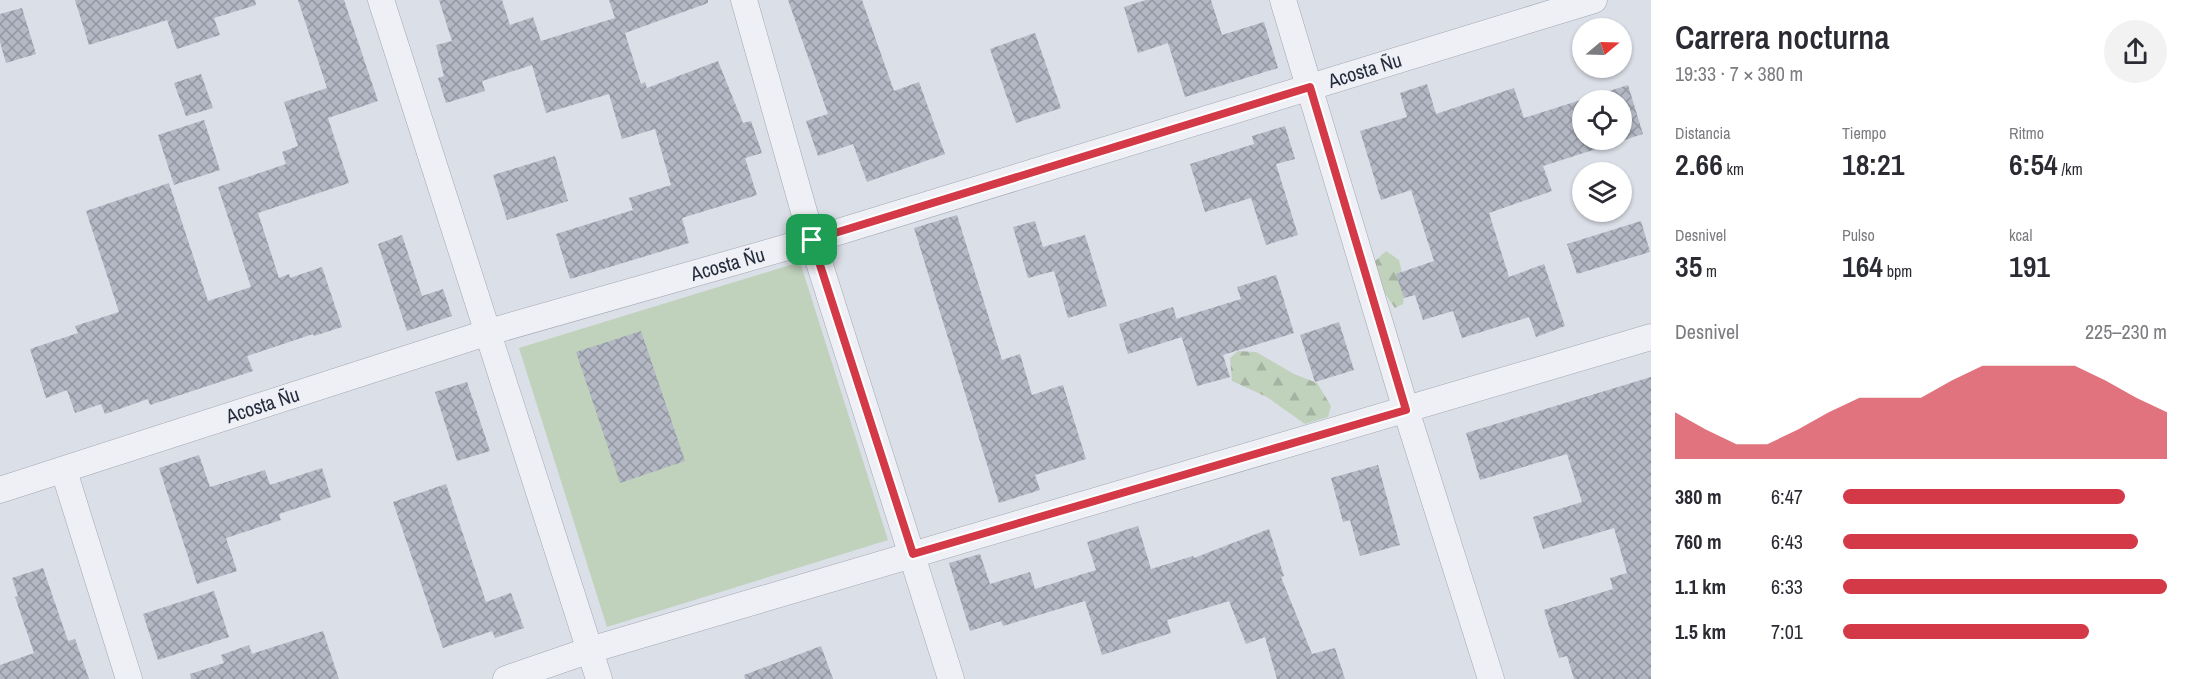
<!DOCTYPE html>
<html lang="es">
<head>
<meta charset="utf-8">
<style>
	:root { --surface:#fff; --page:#f2f2f3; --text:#2b2b33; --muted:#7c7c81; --accent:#d33947 }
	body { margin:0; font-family:"Archivo Narrow",sans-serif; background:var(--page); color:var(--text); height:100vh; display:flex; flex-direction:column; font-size:22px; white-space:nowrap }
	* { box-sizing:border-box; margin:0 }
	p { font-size:20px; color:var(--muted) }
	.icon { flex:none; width:33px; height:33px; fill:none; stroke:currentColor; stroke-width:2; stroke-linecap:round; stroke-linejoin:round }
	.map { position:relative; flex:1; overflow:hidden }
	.side { display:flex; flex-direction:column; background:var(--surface); width:540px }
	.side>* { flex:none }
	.needle { width:39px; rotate:71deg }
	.buttons { position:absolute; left:1572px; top:18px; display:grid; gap:12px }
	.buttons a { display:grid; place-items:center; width:60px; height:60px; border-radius:50%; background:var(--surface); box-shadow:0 2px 4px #0004; font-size:30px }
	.pin { position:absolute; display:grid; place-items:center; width:51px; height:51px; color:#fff; margin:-26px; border-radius:12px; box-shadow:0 3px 9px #0006 }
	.round { display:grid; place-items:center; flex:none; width:63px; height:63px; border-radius:32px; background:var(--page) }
	.overview { display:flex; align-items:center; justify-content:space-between; height:102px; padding:0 24px }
	h1 { font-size:33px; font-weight:600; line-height:45px }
	.figures { display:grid; grid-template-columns:repeat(3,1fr); gap:9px; height:102px; padding:6px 24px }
	.figures div { display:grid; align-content:center }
	.figures b { font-size:30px; font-weight:600 }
	.figures small { font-size:16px; font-weight:400 }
	.figures p { font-size:16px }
	.chart { height:168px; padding:12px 24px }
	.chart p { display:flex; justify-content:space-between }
	.chart svg { width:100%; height:108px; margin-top:6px; fill:var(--accent); opacity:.7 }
	ul { padding:0 24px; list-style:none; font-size:20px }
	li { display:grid; grid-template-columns:96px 72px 1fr; align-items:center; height:45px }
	li i { height:15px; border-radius:8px; background:var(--accent) }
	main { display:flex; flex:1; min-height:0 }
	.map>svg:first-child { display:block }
	.green { fill:#c0d1bc }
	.forest { fill:url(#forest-firs) }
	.building { fill:url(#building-cross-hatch); fill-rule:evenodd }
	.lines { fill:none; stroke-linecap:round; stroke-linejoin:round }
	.minor-casing { stroke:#a1a6b1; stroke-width:27 }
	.minor { stroke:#eef0f5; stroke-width:26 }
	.route-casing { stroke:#fff; stroke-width:12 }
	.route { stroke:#d33947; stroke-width:8 }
	.labels { text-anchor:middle; stroke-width:4.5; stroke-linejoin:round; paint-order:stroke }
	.street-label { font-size:20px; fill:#252c3d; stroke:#ebeef4 }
</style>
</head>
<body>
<main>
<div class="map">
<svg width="1651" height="679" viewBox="0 0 1651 679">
	<defs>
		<pattern id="forest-firs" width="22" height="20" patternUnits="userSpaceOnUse" patternTransform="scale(1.5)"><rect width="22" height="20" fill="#c0d1bc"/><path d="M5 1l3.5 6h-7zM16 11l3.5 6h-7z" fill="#a5b4a2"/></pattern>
		<pattern id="building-cross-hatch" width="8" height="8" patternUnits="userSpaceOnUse" patternTransform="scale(1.5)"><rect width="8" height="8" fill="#b3b8c4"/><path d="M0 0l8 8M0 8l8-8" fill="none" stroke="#9196a0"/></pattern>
	</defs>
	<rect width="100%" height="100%" fill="#dbdfe7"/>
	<!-- green -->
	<polygon class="green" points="800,262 888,540 607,627 519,348"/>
	<!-- forest -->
	<g class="forest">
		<polygon points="1386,251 1399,260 1405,287 1403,304 1395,308 1374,278 1374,262"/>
		<polygon points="1238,351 1256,352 1294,374 1317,383 1331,406 1328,417 1305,424 1267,397 1232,381 1230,358"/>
	</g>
	<!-- building -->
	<g class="building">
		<polygon points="75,0 255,0 256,5 214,18 220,35 177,49 167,20 89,45"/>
		<polygon points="298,0 344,0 378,101 328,118 349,183 258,213 279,278 289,274 290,278 322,267 342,327 314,336 313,334 247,356 253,371 150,405 148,399 105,414 101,404 75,413 67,390 46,398 30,349 78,333 75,326 119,312 86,211 169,183 208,301 251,287 218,187 286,164 282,152 298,146 284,102 327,88"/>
		<polygon points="439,0 502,0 510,25 533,17 541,41 615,18 609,0 708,0 708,3 625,33 641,84 645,82 647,88 718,61 743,123 751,121 762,153 745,158 757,195 682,218 689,243 570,279 556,234 633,210 629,198 671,185 655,129 622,139 609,94 546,113 532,65 482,81 485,91 446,103 438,78 444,76 436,45 452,41"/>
		<polygon points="788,0 862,0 894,91 919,82 945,154 867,182 853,144 818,156 806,121 828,114"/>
		<polygon points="1146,0 1211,0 1222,35 1264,22 1278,68 1185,97 1168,43 1138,53 1124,7"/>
		<polygon points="22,8 36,54 6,63 0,42 0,14"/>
		<polygon points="1035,33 1061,108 1016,123 990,49"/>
		<polygon points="201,74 213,108 186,116 174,83"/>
		<path d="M1427 84 1436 114 1514 88 1524 118 1628 85 1643 134 1543 166 1552 191 1489 213 1509 277 1544 264 1565 326 1536 337 1529 317 1462 338 1453 311 1423 320 1415 295 1404 298 1396 274 1434 261 1411 190 1381 200 1360 131 1407 117 1400 93ZM1582 100H1622V140H1582Z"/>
		<polygon points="204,120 220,170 174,185 158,135"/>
		<polygon points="1285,126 1295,159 1276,164 1298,235 1266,245 1251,198 1205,212 1190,164 1254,144 1252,136"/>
		<polygon points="555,156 568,201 507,220 493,175"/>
		<polygon points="957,215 1002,360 1020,354 1032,395 1063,385 1086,459 1035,475 1040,490 999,503 914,228"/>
		<polygon points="1035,221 1043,247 1085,235 1107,306 1068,318 1054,271 1028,278 1013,227"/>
		<polygon points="1641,221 1650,252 1577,274 1567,244"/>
		<polygon points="402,235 422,296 443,289 452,316 407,331 378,244"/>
		<polygon points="1276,275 1294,333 1223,355 1230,377 1197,386 1176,319 1241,299 1237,287"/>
		<polygon points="1173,307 1182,337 1128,354 1119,324"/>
		<polygon points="1339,322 1354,370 1315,382 1300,335"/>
		<polygon points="641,331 685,461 620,483 576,352"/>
		<polygon points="1651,377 1651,679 1574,679 1567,656 1559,658 1544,610 1613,589 1610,578 1627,573 1614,528 1543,549 1533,517 1582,502 1567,454 1480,480 1466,433"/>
		<polygon points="467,382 490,451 457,461 435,392"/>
		<polygon points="199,455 210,487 265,470 270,485 322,468 331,497 279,514 281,520 226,538 237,571 197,584 159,468"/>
		<polygon points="1378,465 1400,545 1360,556 1350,520 1343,522 1331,478"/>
		<polygon points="446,484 486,602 511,593 524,628 495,638 492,631 443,648 393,502"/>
		<polygon points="1138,526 1151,569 1193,556 1194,558 1269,529 1284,576 1281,577 1312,654 1335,648 1345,679 1277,679 1265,637 1246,644 1229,601 1167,620 1171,633 1102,655 1085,601 1003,626 1001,621 970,631 949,563 980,554 990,584 1030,572 1035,589 1096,570 1087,542"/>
		<polygon points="43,568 68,641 75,639 89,679 0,679 0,665 34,653 15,597 18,596 12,578"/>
		<polygon points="214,591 229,637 158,660 143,614"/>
		<polygon points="323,631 339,679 191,679 190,674 224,663 221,655 249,645 252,654"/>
		<polygon points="821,646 833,679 745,679 744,675"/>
	</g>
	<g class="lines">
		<!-- minor casing -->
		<g class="minor-casing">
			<g id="minor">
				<polyline points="381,0 599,679"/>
				<polyline points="744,0 812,240 951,679"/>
				<polyline points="1283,0 1406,410 1491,679"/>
				<polyline points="64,471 129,679"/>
				<path id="s1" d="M0 490 489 332 812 240 1594 0"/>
				<polyline points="506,679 590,650 1651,337"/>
			</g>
		</g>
		<!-- minor -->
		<use href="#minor" class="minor"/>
	</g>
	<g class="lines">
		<!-- route casing -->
		<g class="route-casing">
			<polygon id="route" points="1310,87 1406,410 913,554 812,240"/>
		</g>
		<!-- route -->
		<use href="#route" class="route"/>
	</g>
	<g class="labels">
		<!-- street labels -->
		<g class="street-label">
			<text dy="7" stroke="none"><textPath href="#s1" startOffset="1428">Acosta Ñu</textPath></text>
			<text dy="7" stroke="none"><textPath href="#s1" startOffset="762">Acosta Ñu</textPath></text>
			<text dy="7" stroke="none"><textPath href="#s1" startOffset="276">Acosta Ñu</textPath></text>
		</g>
	</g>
</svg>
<div class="buttons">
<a><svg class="needle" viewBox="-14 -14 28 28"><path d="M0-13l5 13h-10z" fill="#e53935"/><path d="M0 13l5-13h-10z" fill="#7c7c81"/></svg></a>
<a><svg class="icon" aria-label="locate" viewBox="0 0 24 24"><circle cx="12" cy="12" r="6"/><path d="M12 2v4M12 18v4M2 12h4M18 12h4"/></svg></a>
<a><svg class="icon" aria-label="layers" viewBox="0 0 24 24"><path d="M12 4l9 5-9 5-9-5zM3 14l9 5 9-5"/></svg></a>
</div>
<div class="pin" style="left:812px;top:240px;background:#1e9e55"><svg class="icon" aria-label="arrive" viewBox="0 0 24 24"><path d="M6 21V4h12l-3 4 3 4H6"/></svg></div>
</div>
<section class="side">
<div class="overview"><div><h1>Carrera nocturna</h1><p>19:33 · 7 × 380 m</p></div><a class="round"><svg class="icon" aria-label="share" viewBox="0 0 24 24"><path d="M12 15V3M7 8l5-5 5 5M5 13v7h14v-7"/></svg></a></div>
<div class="figures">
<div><p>Distancia</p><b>2.66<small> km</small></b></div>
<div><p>Tiempo</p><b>18:21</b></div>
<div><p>Ritmo</p><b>6:54<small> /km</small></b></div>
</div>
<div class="figures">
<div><p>Desnivel</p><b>35<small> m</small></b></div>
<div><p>Pulso</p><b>164<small> bpm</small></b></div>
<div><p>kcal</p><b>191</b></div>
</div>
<div class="chart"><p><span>Desnivel</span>225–230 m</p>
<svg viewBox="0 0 160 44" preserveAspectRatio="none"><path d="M0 44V25L10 32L20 38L30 38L40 32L50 25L60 19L70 19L80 19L90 12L100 6L110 6L120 6L130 6L140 12L150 19L160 25V44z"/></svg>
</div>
<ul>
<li><b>380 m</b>6:47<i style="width:87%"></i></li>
<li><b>760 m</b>6:43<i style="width:91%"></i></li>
<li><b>1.1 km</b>6:33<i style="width:100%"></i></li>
<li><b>1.5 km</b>7:01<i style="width:76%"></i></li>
</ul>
</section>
</main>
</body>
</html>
